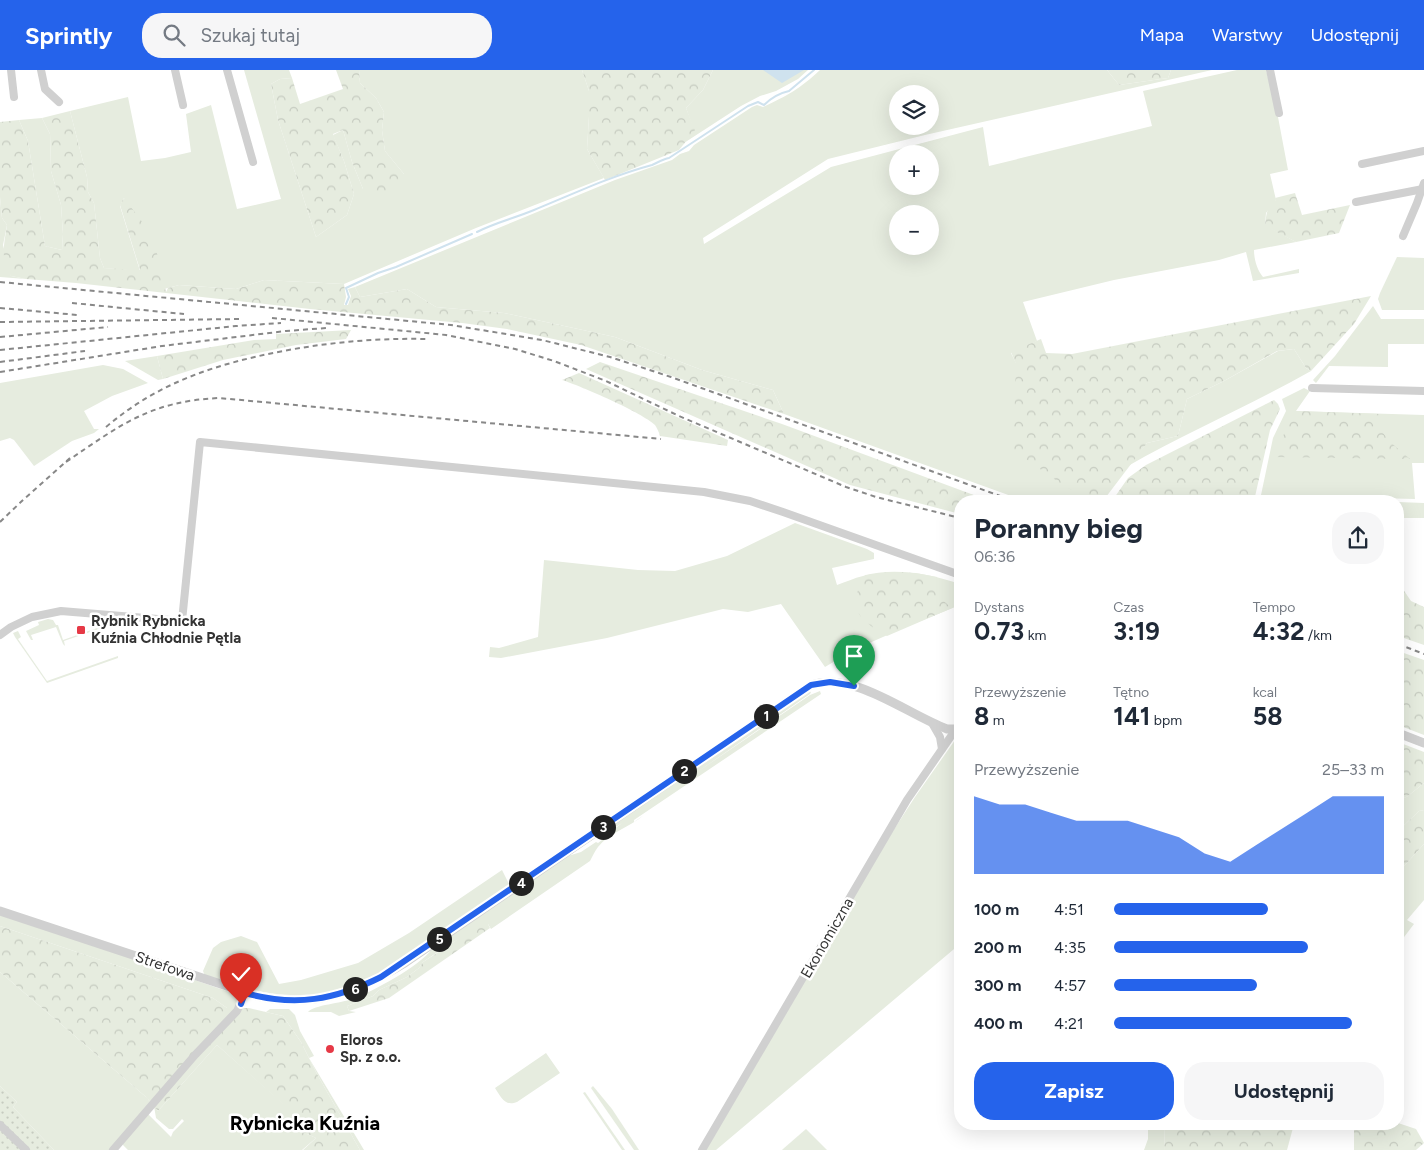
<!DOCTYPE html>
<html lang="pl">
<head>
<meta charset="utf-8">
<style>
	:root { --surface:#fff; --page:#f6f6f7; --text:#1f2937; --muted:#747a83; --accent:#2563eb }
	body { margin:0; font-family:Figtree,sans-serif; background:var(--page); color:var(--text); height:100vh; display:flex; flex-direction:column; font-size:19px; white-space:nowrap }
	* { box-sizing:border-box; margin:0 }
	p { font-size:16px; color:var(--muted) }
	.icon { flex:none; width:28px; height:28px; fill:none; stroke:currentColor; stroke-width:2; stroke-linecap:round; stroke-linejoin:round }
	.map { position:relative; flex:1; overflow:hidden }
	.panel { position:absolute; left:954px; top:425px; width:450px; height:635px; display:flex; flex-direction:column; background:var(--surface); border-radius:20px; box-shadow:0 5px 20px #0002 }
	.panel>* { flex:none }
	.fabs { position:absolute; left:889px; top:15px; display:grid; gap:10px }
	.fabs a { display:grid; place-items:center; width:50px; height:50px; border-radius:50%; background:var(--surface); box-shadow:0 5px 20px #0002; font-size:25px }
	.pin { position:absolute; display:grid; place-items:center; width:42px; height:42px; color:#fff; margin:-51px -21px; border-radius:50% 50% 50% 0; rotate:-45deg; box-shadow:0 0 5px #0007 }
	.pin .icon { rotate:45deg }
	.km { position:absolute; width:25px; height:25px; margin:-12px; border-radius:50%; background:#222; color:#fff; font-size:14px; line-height:25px; text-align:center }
	.round { display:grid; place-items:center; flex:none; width:52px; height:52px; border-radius:20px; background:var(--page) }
	.overview { display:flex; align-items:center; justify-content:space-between; height:85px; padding:0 20px }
	h1 { font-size:28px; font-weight:700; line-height:38px }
	.figures { display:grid; grid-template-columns:repeat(3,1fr); gap:8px; height:85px; padding:5px 20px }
	.figures div { display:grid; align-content:center }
	.figures b { font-size:25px; font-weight:700 }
	.figures small { font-size:14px; font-weight:400 }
	.figures p { font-size:14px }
	.chart { height:140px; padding:10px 20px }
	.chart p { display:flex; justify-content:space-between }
	.chart svg { width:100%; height:90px; margin-top:5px; fill:var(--accent); opacity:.7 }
	.button { display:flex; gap:10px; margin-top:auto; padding:10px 20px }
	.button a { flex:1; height:58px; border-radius:20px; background:var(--accent); color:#fff; font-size:20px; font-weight:700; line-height:58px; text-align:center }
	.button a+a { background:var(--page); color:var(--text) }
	ul { padding:0 20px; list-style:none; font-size:16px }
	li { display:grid; grid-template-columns:80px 60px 1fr; align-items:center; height:38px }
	li i { height:12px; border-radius:6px; background:var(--accent) }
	header { display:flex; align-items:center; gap:30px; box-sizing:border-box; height:70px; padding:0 25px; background:var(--accent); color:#fff }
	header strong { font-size:24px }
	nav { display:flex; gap:28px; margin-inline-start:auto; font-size:18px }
	.search { width:350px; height:45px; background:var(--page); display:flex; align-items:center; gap:12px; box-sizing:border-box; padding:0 18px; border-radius:20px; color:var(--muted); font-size:19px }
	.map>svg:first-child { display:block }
	.grass { fill:#e6ecdf; fill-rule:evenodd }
	.forest { fill:url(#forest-crowns) }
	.garden { fill:url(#garden-dots) }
	.water { fill:#cfe2ee }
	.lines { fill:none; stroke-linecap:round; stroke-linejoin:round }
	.stream { stroke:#cfe2ee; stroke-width:2 }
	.minor { stroke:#d0d0d0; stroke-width:8 }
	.tertiary { stroke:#d0d0d0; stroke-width:9 }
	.rail { stroke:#888; stroke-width:2; stroke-dasharray:5 4; stroke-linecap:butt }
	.route-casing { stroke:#fff; stroke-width:10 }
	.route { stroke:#2563eb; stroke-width:6 }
	.poi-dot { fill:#e63946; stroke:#fff; stroke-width:2 }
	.labels { text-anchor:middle; stroke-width:5; stroke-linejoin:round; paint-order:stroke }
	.poi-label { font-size:15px; font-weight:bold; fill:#333; stroke:#fff; text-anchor:start }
	.street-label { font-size:15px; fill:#333; stroke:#fff }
	.district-label { font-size:20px; font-weight:bold; fill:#000; stroke:#fff }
</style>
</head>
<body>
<header>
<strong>Sprintly</strong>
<div class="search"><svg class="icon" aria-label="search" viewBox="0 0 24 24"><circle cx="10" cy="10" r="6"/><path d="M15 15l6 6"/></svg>Szukaj tutaj</div>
<nav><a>Mapa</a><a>Warstwy</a><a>Udostępnij</a></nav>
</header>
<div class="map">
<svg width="1424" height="1080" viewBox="0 0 1424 1080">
	<defs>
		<pattern id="forest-crowns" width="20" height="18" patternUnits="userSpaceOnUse" patternTransform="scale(1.25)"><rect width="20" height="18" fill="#e6ecdf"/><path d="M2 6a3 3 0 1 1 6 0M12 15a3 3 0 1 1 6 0" fill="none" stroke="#c6cbc0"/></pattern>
		<pattern id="garden-dots" width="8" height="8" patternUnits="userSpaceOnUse" patternTransform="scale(1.25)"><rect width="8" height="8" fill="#e6ecdf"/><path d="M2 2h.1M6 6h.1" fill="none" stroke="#c6cbc0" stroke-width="1.8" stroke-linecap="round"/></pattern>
	</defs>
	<rect width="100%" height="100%" fill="#fff"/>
	<!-- grass -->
	<g class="grass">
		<polygon points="244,0 289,0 292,8 280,9 271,14 278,50 316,167 347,145 354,124 344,91 333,65 343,60 352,92 363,119 404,104 385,81 382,60 384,42 376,28 360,13 359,0 582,0 589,21 589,46 587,79 604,108 476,158 344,214 264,210 236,219 179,215 164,219 124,128 120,136 140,201 104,198 100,188 94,133 88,122 87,107 70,41 128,27 141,91 165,88 191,82 186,44 211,35 237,139 281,129"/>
		<polygon points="713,0 808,0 798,9 776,21 760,26 741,36 684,73 694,60 686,38 703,20"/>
		<path d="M820 0H1107L1119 15 1168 8 1171 0H1212L925 65 828 89 703 168 704 174 831 97 983 57 989 96 1152 56 1143 21 1237 0H1266L1278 47 1288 100 1270 104 1276 130 1266 143 1265 155 1296 172 1254 180C1254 189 1257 200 1263 207L1299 199V203L1253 211 1246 182 1219 190 1114 210 1023 232 1037 271 1011 283 1016 293 1091 426 1106 427 1104 431H1025L784 344 773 320 702 300 615 267 504 243 436 237 407 219 360 227 355 217 615 110 672 90 680 84 689 81 694 75 752 37 757 35 763 37C787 26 801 18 820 0ZM898 24H930V56H898ZM898 84H930V116H898ZM898 144H930V176H898Z"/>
		<polygon points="42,48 50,64 51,101 61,135 63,164 62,180 45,176 28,71 19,50"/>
		<polygon points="0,127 2,148 7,155 3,175 11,206 26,209 0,207"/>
		<polygon points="1397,187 1424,188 1424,240 1382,240 1378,229 1380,223"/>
		<polygon points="1373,236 1381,249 1424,249 1424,274 1388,274 1388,297 1329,296 1316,313 1313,310 1335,286"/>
		<path d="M1294 279 1306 298 1311 301C1251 335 1188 362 1128 396L1147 373 1178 366 1187 329 1224 311 1278 281Z"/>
		<polygon points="157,286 163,309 158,310 125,291"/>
		<polygon points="103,295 123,299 148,313 112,326 84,341 94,359 99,359 94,363 72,371 34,396 14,370 10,368 0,371 0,313"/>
		<polygon points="1304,318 1310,321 1296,341 1424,345 1424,393 1412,393 1415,429 1261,425 1273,368 1286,341 1282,329"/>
		<polygon points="1398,432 1424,433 1424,448 1398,448"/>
		<path d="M795 453 867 479 874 483V489L832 498 837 515C846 512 854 508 863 506 894 497 930 504 960 514V535C915 554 866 571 825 597L781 534 748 542 723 539 607 568 501 588 489 587 490 577 499 578 538 567 544 490 638 500 675 501 727 486Z"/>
		<polygon points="48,549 53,550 56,555 58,555 63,570 111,553 113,550 122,551 64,571 65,576 63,574 56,557 31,565 33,570 31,570 26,561 39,555 38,552"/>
		<polygon points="18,561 21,567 18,569 47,611 118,586 118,588 47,613 15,567 13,563"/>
		<path d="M809 621 811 622 810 624 690 707 810 625 820 621 821 624 634 750V752L644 745C630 757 610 762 598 777 595 781 592 787 590 791L491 859 488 854 448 875 423 892 419 898 407 907 379 920 373 926 347 936 349 941 356 942 339 946 331 942H308C314 935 342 933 352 929 372 922 420 896 432 879L568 786 581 782 596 772 598 773 602 770 601 769 622 753 603 765 606 760Z"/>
		<polygon points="960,663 960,752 958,756 960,769 960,874 716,1080 706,1080 891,764 915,727"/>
		<polygon points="1424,713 1424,740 1419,741 1398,761 1398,731 1408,726"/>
		<polygon points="1424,774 1424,830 1407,850 1414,854 1398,875 1398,803"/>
		<path d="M502 800 510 816C457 854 392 906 329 922 317 925 303 925 291 925 262 925 233 914 205 906L203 901 213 878 221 872 241 866 257 872 279 914 301 910 358 893 409 863Z"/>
		<polygon points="0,843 241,926 236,938 227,938 213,928 0,856"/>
		<polygon points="0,902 146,1027 152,1034 110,1080 54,1080 13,1037 17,1032 0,1016"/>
		<polygon points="270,939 289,939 295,945 300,961 314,986 309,988 364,1080 360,1080 317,1004 301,972 283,946 266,942"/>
		<polygon points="217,975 295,1044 307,1064 316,1068 302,1080 128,1080 123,1075 123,1072 148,1044 171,1067 173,1062 184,1051 182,1049 173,1059 169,1059 156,1048 154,1036 158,1041"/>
		<path d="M546 983 560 1003 517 1032C505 1037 501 1027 495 1018Z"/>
		<polygon points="593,1016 612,1039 639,1080 634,1080 591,1018"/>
		<polygon points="585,1022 625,1080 622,1080 583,1023"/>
		<polygon points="1148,1054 1165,1054 1164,1080 1144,1080 1148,1069"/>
		<polygon points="806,1059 827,1080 782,1080 783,1079"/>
	</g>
	<!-- forest -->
	<g class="forest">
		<polygon points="336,0 359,0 360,13 376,28 384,42 382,60 385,81 404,104 401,117 373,124 363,119 352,92 343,60 333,64 344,91 354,124 347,145 316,167 278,50 271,14 280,9 292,8 300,34 343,19"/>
		<polygon points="582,0 713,0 703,20 686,38 695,60 679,80 605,110 587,79 589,46 589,21"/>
		<polygon points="1107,0 1171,0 1168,8 1119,15"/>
		<path d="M70 41 87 107 88 122 94 133 100 188 104 198 140 200 120 135 124 128 143 153 155 175 166 222 168 218 179 215 236 219 264 210 344 214 346 227 344 235H348L351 226 348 219 355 217 360 227 407 219 436 237 504 243 615 267 702 300 773 320 784 344 581 275 507 259 462 253 310 239 76 213 26 209 11 206C0 189 4 174 7 155L2 148 0 127V52L19 50 28 71 45 176 62 180 63 164 61 135 51 101 50 64 42 48Z"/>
		<path d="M1295 123 1302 145 1350 135 1339 163 1296 172 1265 156C1266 146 1267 134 1276 130L1275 128Z"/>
		<polygon points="1371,226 1354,254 1311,301 1306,298 1294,279 1277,281 1224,311 1187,329 1178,366 1147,373 1106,427 1091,426 1067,418 1013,380 1016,294 1011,282 1041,269 1046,283 1072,284"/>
		<polygon points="351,260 346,269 296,275 223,290 163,309 157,286 254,270 276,269 276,264"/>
		<polygon points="600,292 782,354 990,431 960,431 960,444 850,415 586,299"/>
		<path d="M579 303 728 370 727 376 660 366C659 362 657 358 655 355 643 343 581 316 562 310Z"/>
		<polygon points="1274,330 1278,334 1280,339 1270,360 1254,431 1112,431 1128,408 1146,395"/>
		<polygon points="1296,341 1379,344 1381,360 1389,371 1410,389 1272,387"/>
		<path d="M892 502 916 503 937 507C933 525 939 527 952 538L887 566C874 558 852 547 856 528 857 520 862 512 865 505Z"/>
		<polygon points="1398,512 1411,531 1424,537 1424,575 1398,566"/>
		<polygon points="1398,581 1424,590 1424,665 1398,655"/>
		<polygon points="1398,672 1424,682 1424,713 1408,726 1398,731"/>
		<polygon points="1424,740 1424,774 1398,803 1398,761 1419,741"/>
		<polygon points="483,853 488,854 490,858 389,928 349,941 347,936 373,926 379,920 407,907 419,898 423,892"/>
		<polygon points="0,856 213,928 227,938 249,938 283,946 301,972 317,1004 360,1080 303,1080 316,1068 307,1064 297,1068 294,1044 217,975 158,1041 146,1027 0,902"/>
		<polygon points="1398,1053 1416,1059 1424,1073 1416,1080 1354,1080 1354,1054"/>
		<polygon points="1165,1054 1294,1054 1287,1080 1164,1080"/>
	</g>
	<!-- garden -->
	<polygon class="garden" points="0,1016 17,1032 13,1037 54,1080 0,1080"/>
	<!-- water -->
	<polygon class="water" points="763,0 804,0 782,13"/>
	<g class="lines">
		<!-- stream -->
		<g class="stream">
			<path d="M477 162C494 153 515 148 534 140 573 124 611 106 652 95 657 93 663 89 669 88L748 36 758 32 764 35C770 29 780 23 789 21L814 0"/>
			<polyline points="346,234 349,227 346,218 378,203 396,197 472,164"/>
		</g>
		<!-- minor -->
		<g class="minor">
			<polyline points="11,0 14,27"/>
			<polyline points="41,0 45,19 59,32"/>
			<polyline points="175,0 183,35"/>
			<polyline points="227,0 253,92"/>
			<polyline points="1270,0 1279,43"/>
			<polyline points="1362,94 1424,81"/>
			<polyline points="1356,132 1423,119"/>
			<polyline points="1403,166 1417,133 1424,113"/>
			<polyline points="1312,318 1424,321"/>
			<polyline points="0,565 11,557 32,547 61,541 182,551 200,372 704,422 750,431 783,442 960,505"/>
			<polyline points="932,653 940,667 942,679"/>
			<polyline points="0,1055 26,1080"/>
			<polyline points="113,1080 195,985 237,941 245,923"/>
			<polyline points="702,1080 907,730 956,659"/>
		</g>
		<!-- tertiary -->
		<g class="tertiary">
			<polyline points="1398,663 1424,673"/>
			<path d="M0 841 257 926C312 938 356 923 403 894L811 615C855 601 906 644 947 659H956L960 654"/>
		</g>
		<!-- rail -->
		<g class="rail">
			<polyline points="0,212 451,255 542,270 610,287 671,307 1014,431"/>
			<polyline points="72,233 184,244"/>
			<polyline points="0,238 78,245"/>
			<polyline points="272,248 446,265 515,279 554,291 606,311 679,346 846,417 876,427 960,448"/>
			<polyline points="0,252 242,249"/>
			<polyline points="0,267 108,257"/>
			<polyline points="0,280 236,256 281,253"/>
			<polyline points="0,292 85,281"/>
			<polyline points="0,302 162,276 286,261 326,258"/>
			<path d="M106 357C159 312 216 294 283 281 331 272 378 268 427 269"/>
			<path d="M66 392C120 355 151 331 219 328L661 369"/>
			<polyline points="0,452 23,430 70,388"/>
			<polyline points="1398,574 1424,584"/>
		</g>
	</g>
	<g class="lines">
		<!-- route casing -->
		<g class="route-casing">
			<path id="route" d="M241 934 245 923C295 937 335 930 381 907L811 615 830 612 854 616"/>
		</g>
		<!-- route -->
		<use href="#route" class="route"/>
	</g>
	<!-- markers -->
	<g class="poi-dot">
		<rect x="76" y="555" width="10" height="10" rx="2.5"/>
		<circle cx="330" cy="979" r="5"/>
	</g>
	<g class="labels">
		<!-- poi labels -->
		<g class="poi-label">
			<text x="91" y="556">Rybnik Rybnicka<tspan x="91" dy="17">Kuźnia Chłodnie Pętla</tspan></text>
			<text x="340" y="975">Eloros<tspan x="340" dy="17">Sp. z o.o.</tspan></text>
		</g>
		<!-- street labels -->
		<g class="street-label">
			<text transform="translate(827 868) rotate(-60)" y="5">Ekonomiczna</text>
			<text transform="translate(165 896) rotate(19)" y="5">Strefowa</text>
		</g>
		<!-- district labels -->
		<g class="district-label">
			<text x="305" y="1060">Rybnicka Kuźnia</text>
		</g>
	</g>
</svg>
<div class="fabs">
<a><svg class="icon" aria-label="layers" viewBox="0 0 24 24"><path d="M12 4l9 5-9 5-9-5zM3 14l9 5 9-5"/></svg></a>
<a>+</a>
<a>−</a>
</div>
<div class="pin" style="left:854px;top:616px;background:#1e9e55"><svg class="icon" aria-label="arrive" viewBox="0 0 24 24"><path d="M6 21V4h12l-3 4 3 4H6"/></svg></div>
<div class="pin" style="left:241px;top:934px;background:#d93025"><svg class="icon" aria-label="check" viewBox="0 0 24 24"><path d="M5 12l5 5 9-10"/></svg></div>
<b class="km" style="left:766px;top:646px">1</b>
<b class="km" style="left:684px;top:701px">2</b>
<b class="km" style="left:603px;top:757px">3</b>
<b class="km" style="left:521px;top:813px">4</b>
<b class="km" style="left:439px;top:869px">5</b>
<b class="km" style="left:355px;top:919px">6</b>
<section class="panel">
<div class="overview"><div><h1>Poranny bieg</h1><p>06:36</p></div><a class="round"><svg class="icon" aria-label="share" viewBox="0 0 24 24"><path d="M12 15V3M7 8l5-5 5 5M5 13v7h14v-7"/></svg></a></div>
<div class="figures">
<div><p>Dystans</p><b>0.73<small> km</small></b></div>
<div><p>Czas</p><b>3:19</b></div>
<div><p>Tempo</p><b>4:32<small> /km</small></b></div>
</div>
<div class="figures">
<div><p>Przewyższenie</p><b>8<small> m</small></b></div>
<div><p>Tętno</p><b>141<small> bpm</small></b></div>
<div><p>kcal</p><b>58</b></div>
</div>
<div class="chart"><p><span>Przewyższenie</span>25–33 m</p>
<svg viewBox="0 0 160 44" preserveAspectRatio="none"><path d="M0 44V6L10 10L20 10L30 14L40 18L50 18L60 18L70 22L80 26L90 34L100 38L110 30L120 22L130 14L140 6L150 6L160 6V44z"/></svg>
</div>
<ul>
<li><b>100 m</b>4:51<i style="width:57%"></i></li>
<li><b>200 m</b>4:35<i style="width:72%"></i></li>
<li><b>300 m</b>4:57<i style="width:53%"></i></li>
<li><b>400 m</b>4:21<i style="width:88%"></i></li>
</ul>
<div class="button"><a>Zapisz</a><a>Udostępnij</a></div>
</section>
</div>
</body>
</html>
